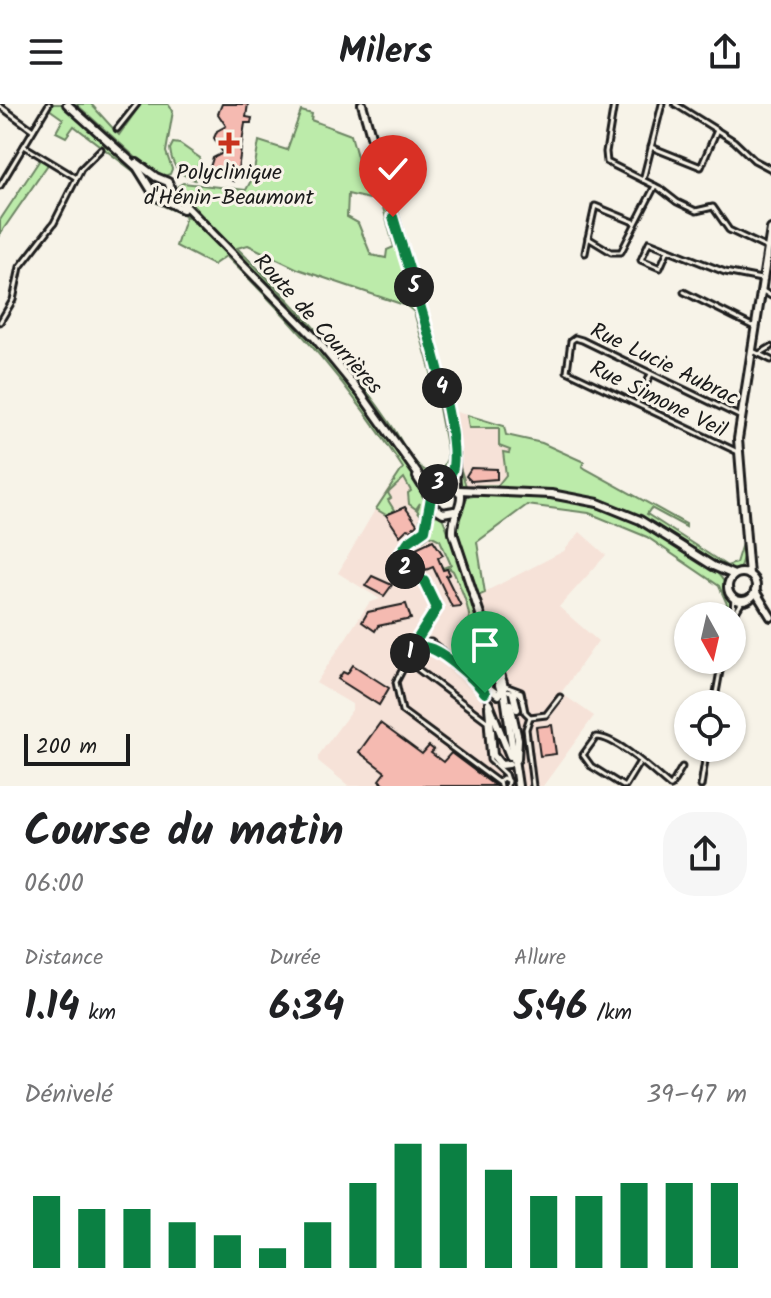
<!DOCTYPE html>
<html lang="fr">
<head>
<meta charset="utf-8">
<style>
	:root { --surface:#fff; --page:#f6f6f6; --text:#202124; --muted:#757577; --accent:#0b8043 }
	body { margin:0; font-family:Kalam,sans-serif; background:var(--page); color:var(--text); height:100vh; display:flex; flex-direction:column; font-size:30px; white-space:nowrap }
	* { box-sizing:border-box; margin:0 }
	p { font-size:26px; color:var(--muted) }
	.icon { flex:none; width:44px; height:44px; fill:none; stroke:currentColor; stroke-width:2; stroke-linecap:round; stroke-linejoin:round }
	.map { position:relative; height:682px; overflow:hidden }
	.side { display:flex; flex-direction:column; background:var(--surface); flex:1 }
	.side>* { flex:none }
	.needle { width:52px; rotate:172deg }
	.fabs { position:absolute; left:674px; top:498px; display:grid; gap:16px }
	.fabs a { display:grid; place-items:center; width:72px; height:72px; border-radius:50%; background:var(--surface); box-shadow:0 2px 6px #0004; font-size:40px }
	.scale { position:absolute; left:24px; bottom:20px; width:106px; box-sizing:border-box; padding-left:8px; border:4px solid #1c1c1c; border-top:0; font-size:22px; line-height:28px; white-space:nowrap; color:#1c1c1c; -webkit-text-stroke:6px #f7f3e8; paint-order:stroke }
	.pin { position:absolute; display:grid; place-items:center; width:68px; height:68px; color:#fff; margin:-82px -34px; border-radius:50% 50% 50% 0; rotate:-45deg; box-shadow:0 0 8px #0007 }
	.pin .icon { rotate:45deg }
	.km { position:absolute; width:40px; height:40px; margin:-20px; border-radius:50%; background:#222; color:#fff; font-size:22px; line-height:40px; text-align:center }
	.round { display:grid; place-items:center; flex:none; width:84px; height:84px; border-radius:32px; background:var(--page) }
	.headline { display:flex; align-items:center; justify-content:space-between; height:136px; padding:0 24px }
	h1 { font-size:44px; font-weight:600; line-height:60px }
	.stats { display:grid; grid-template-columns:repeat(3,1fr); gap:12px; height:136px; padding:8px 24px }
	.stats div { display:grid; align-content:center }
	.stats b { font-size:40px; font-weight:600 }
	.stats small { font-size:22px; font-weight:400 }
	.stats p { font-size:22px }
	.chart { height:224px; padding:16px 24px }
	.chart p { display:flex; justify-content:space-between }
	.chart svg { width:100%; height:144px; margin-top:8px; stroke:var(--accent); stroke-width:6 }
	header { display:flex; justify-content:space-between; align-items:center; height:104px; padding:0 24px; background:var(--surface); font-size:36px; font-weight:600 }
	.map>svg:first-child { display:block }
	.built { fill:#f6e2d8 }
	.green { fill:#bcebaa; stroke:#6c8463; stroke-width:2; fill-rule:evenodd }
	.building { fill:#f5bab1; stroke:#1c1c1c; stroke-width:2 }
	.lines { fill:none; stroke-linecap:round; stroke-linejoin:round }
	.street-casing { stroke:#1c1c1c; stroke-width:9 }
	.secondary-casing { stroke:#1c1c1c; stroke-width:12 }
	.street { stroke:#f7f3e8; stroke-width:3 }
	.secondary { stroke:#f7f3e8; stroke-width:6 }
	.route-casing { stroke:#fff; stroke-width:16 }
	.route { stroke:#0b8043; stroke-width:10 }
	.poi-dot { fill:#c8321e; stroke:#f7f3e8; stroke-width:3 }
	.labels { text-anchor:middle; stroke-width:6; stroke-linejoin:round; paint-order:stroke }
	.poi-label { font-size:22px; fill:#1c1c1c; stroke:#f7f3e8 }
	.street-label { font-size:22px; fill:#1c1c1c; stroke:#f7f3e8 }
</style>
</head>
<body>
<header><svg class="icon" aria-label="menu" viewBox="0 0 24 24"><path d="M4 6h16M4 12h16M4 18h16"/></svg>Milers<svg class="icon" aria-label="share" viewBox="0 0 24 24"><path d="M12 15V3M7 8l5-5 5 5M5 13v7h14v-7"/></svg></header>
<div class="map">
<svg width="771" height="682" viewBox="0 0 771 682">
	<rect width="100%" height="100%" fill="#f7f3e8"/>
	<filter id="ink" filterUnits="userSpaceOnUse"><feTurbulence type="fractalNoise" baseFrequency=".0125" numOctaves="2"/><feDisplacementMap in="SourceGraphic" scale="16" xChannelSelector="R" yChannelSelector="G"/><feConvolveMatrix kernelMatrix="1 2 1 2 8 2 1 2 1" color-interpolation-filters="sRGB"/></filter>
	<g filter="url(#ink)">
		<!-- built -->
		<g class="built">
			<polygon points="449,306 467,311 469,324 499,324 510,346 509,349 504,348 506,371 502,379 466,382 463,379"/>
			<polygon points="403,365 423,400 427,414 467,497 564,447 580,428 606,451 559,503 598,537 561,589 594,612 543,682 349,682 318,657 318,652 352,606 352,600 316,579 369,499 380,495 338,469 386,387"/>
		</g>
		<!-- green -->
		<g class="green">
			<path d="M52 0H63L138 67 152 93 188 113 278 199 355 287 427 390 429 405 420 429V416L423 414 417 406 420 399 416 405 409 400 408 389 411 387 404 374 388 389 391 394 388 396 394 406 386 411 376 405 403 364C351 283 295 219 226 152L213 161 176 142 186 112 155 98 137 70 74 22 66 33 56 28 63 15 49 5Z"/>
			<polygon points="76,0 91,0 119,31 141,0 168,0 173,7 166,48 172,65 170,70 162,73 153,69"/>
			<path d="M301 7 312 10 311 16 351 31 369 95 348 90 347 113 358 119 371 151 386 154 387 146 394 143 382 100 388 101C401 145 467 343 446 375L428 377 418 367 389 321 332 247 285 195 177 89 178 82 183 79 246 86 253 73 259 37 287 46ZM248 141 298 165 407 202 414 208 435 283 447 347V355L441 367 430 369C412 362 402 337 392 322 347 256 294 199 237 144Z"/>
			<path d="M173 39 180 40 200 54 195 76C179 70 172 63 170 45Z"/>
			<polygon points="41,54 49,59 0,130 0,116"/>
			<path d="M467 311 504 322 506 331 542 339 584 358 582 362 586 365 686 420V423L651 404 647 410 727 462 736 459 744 433 745 447 739 466 732 469C701 452 674 430 643 414 584 384 525 389 462 384L457 377V354L466 382 498 381 506 371 503 348 509 349 510 346 499 342V324H469Z"/>
			<path d="M495 388C585 394 646 411 717 469 728 480 733 496 732 512H727V500L719 482 647 433 589 409 527 401 477 438 485 489 478 492C466 463 439 419 468 393Z"/>
			<path d="M440 411C448 417 479 527 484 545L467 532 465 521 470 520C469 502 462 486 453 467L449 464 438 469 440 460 443 464 451 461 440 436 430 431 423 436 419 434 425 429 433 412Z"/>
		</g>
		<!-- building -->
		<g class="building">
			<polygon points="222,0 248,0 246,13 252,14 251,19 245,19 237,72 233,72 233,77 215,70 210,63 213,54 223,49 214,34 217,27 226,22 218,10"/>
			<polygon points="471,364 497,365 497,375 471,377 466,372"/>
			<polygon points="405,403 417,420 411,426 407,425 400,432 386,411"/>
			<polygon points="433,436 443,451 438,454 443,466 447,465 450,470 446,472 461,502 452,503 433,463 426,466 416,444"/>
			<polygon points="372,472 392,481 384,492 365,482"/>
			<polygon points="406,500 411,515 378,522 375,527 362,518 368,508"/>
			<polygon points="353,561 389,584 379,601 338,575 343,568 347,570"/>
			<polygon points="380,619 422,650 429,642 434,646 431,649 443,658 451,649 495,682 386,682 379,676 385,668 359,648"/>
			<polygon points="552,621 556,650 540,652 536,623"/>
		</g>
		<g class="lines">
			<!-- street casing -->
			<g class="street-casing">
				<g id="street">
					<polyline points="614,0 606,48 607,58 659,84 677,98 696,107 713,103 729,126 767,144"/>
					<polyline points="675,0 734,37 754,56 771,65"/>
					<polyline points="0,2 33,26"/>
					<polyline points="117,25 137,0"/>
					<polyline points="24,42 75,73"/>
					<polyline points="651,43 701,63 717,26"/>
					<polyline points="643,76 662,0"/>
					<polyline points="0,82 49,0"/>
					<polyline points="634,118 595,102 588,134 611,148 621,148 655,82"/>
					<polyline points="668,146 660,164 641,156 649,138 725,168 761,175"/>
					<polyline points="585,149 588,134"/>
					<polyline points="763,187 771,192"/>
					<polyline points="684,188 754,223"/>
					<polyline points="0,218 13,196 20,163 54,119 81,65 101,45"/>
					<polyline points="753,247 771,256"/>
					<polyline points="759,250 771,243"/>
					<polyline points="637,299 651,270"/>
					<polyline points="738,348 567,267 571,237 575,234 582,236 741,313"/>
					<polyline points="735,510 743,496"/>
					<polyline points="732,518 734,494"/>
					<polyline points="420,538 431,538 472,570"/>
					<path d="M408 550 437 504 424 477 399 461 396 456C408 432 426 434 431 404"/>
					<circle cx="409" cy="555" r="5"/>
					<polyline points="414,555 422,543 431,543 478,580 489,598"/>
					<polyline points="406,559 396,578 402,607 499,679"/>
					<polyline points="411,560 487,617 490,656 505,670 507,676"/>
					<polyline points="505,582 521,588 525,608 530,613 546,611 560,593"/>
					<polyline points="505,587 518,589 523,595"/>
					<polyline points="714,600 722,556"/>
					<polyline points="530,613 526,625 533,682"/>
					<polyline points="500,682 499,677 503,674 508,677 507,682"/>
					<path d="M623 682 591 662 583 651 596 633C617 633 653 668 670 682"/>
					<polyline points="625,682 639,659"/>
					<polyline points="671,682 682,663"/>
					<polyline points="701,682 707,644"/>
				</g>
			</g>
			<!-- secondary casing -->
			<g class="secondary-casing">
				<g id="secondary">
					<polyline points="67,0 137,63 155,92 183,105"/>
					<polyline points="362,0 439,271 454,348 456,382"/>
					<polyline points="137,59 156,73 168,78 172,88"/>
					<polyline points="172,88 315,234 361,290 420,373 438,381"/>
					<polyline points="417,373 430,394"/>
					<polyline points="459,386 551,390 598,399 640,416 713,462 734,471"/>
					<path d="M454 407 443 409 432 402 431 390 438 381 451 379 461 390C462 405 452 409 453 429L503 579 518 682"/>
					<circle cx="742" cy="483" r="14"/>
					<polyline points="749,471 738,335 771,125"/>
					<polyline points="755,487 771,513"/>
					<polyline points="484,530 501,588"/>
					<polyline points="472,570 485,575 490,571 492,564"/>
					<polyline points="479,576 498,591"/>
					<polyline points="513,589 517,605"/>
					<polyline points="489,600 510,652"/>
					<polyline points="510,600 518,635 517,655"/>
					<polyline points="489,603 493,651 501,661 509,660"/>
				</g>
			</g>
			<!-- street -->
			<use href="#street" class="street"/>
			<!-- secondary -->
			<use href="#secondary" class="secondary"/>
		</g>
	</g>
	<g class="lines" filter="url(#ink)">
		<!-- route casing -->
		<g class="route-casing">
			<path id="route" d="M393 113C407 161 464 327 452 367 448 380 438 378 432 388L425 426 408 438 396 456 399 461 424 477 437 504 408 550 414 555 422 543C438 541 475 576 485 589"/>
		</g>
		<!-- route -->
		<use href="#route" class="route"/>
	</g>
	<!-- markers -->
	<path class="poi-dot" d="M225 27h8v8h8v8h-8v8h-8v-8h-8v-8h8z"/>
	<g class="labels">
		<!-- poi labels -->
		<g class="poi-label">
			<text x="229" y="75">Polyclinique<tspan x="229" dy="25">d'Hénin-Beaumont</tspan></text>
		</g>
		<!-- street labels -->
		<g class="street-label">
			<text transform="translate(319 219) rotate(48)" y="8">Route de Courrières</text>
			<text transform="translate(665 259) rotate(26)" y="8">Rue Lucie Aubrac</text>
			<text transform="translate(659 294) rotate(26)" y="8">Rue Simone Veil</text>
		</g>
	</g>
</svg>
<div class="fabs">
<a><svg class="needle" viewBox="-14 -14 28 28"><path d="M0-13l5 13h-10z" fill="#e53935"/><path d="M0 13l5-13h-10z" fill="#757577"/></svg></a>
<a><svg class="icon" aria-label="locate" viewBox="0 0 24 24"><circle cx="12" cy="12" r="6"/><path d="M12 2v4M12 18v4M2 12h4M18 12h4"/></svg></a>
</div>
<div class="scale">200 m</div>
<div class="pin" style="left:485px;top:589px;background:#1e9e55"><svg class="icon" aria-label="arrive" viewBox="0 0 24 24"><path d="M6 21V4h12l-3 4 3 4H6"/></svg></div>
<div class="pin" style="left:393px;top:113px;background:#d93025"><svg class="icon" aria-label="check" viewBox="0 0 24 24"><path d="M5 12l5 5 9-10"/></svg></div>
<b class="km" style="left:410px;top:549px">1</b>
<b class="km" style="left:405px;top:465px">2</b>
<b class="km" style="left:438px;top:380px">3</b>
<b class="km" style="left:442px;top:284px">4</b>
<b class="km" style="left:414px;top:183px">5</b>
</div>
<section class="side">
<div class="headline"><div><h1>Course du matin</h1><p>06:00</p></div><a class="round"><svg class="icon" aria-label="share" viewBox="0 0 24 24"><path d="M12 15V3M7 8l5-5 5 5M5 13v7h14v-7"/></svg></a></div>
<div class="stats">
<div><p>Distance</p><b>1.14<small> km</small></b></div>
<div><p>Durée</p><b>6:34</b></div>
<div><p>Allure</p><b>5:46<small> /km</small></b></div>
</div>
<div class="chart"><p><span>Dénivelé</span>39–47 m</p>
<svg viewBox="0 0 160 44" preserveAspectRatio="none"><path d="M5 44V22M15 44V26M25 44V26M35 44V30M45 44V34M55 44V38M65 44V30M75 44V18M85 44V6M95 44V6M105 44V14M115 44V22M125 44V22M135 44V18M145 44V18M155 44V18"/></svg>
</div>
</section>
</body>
</html>
